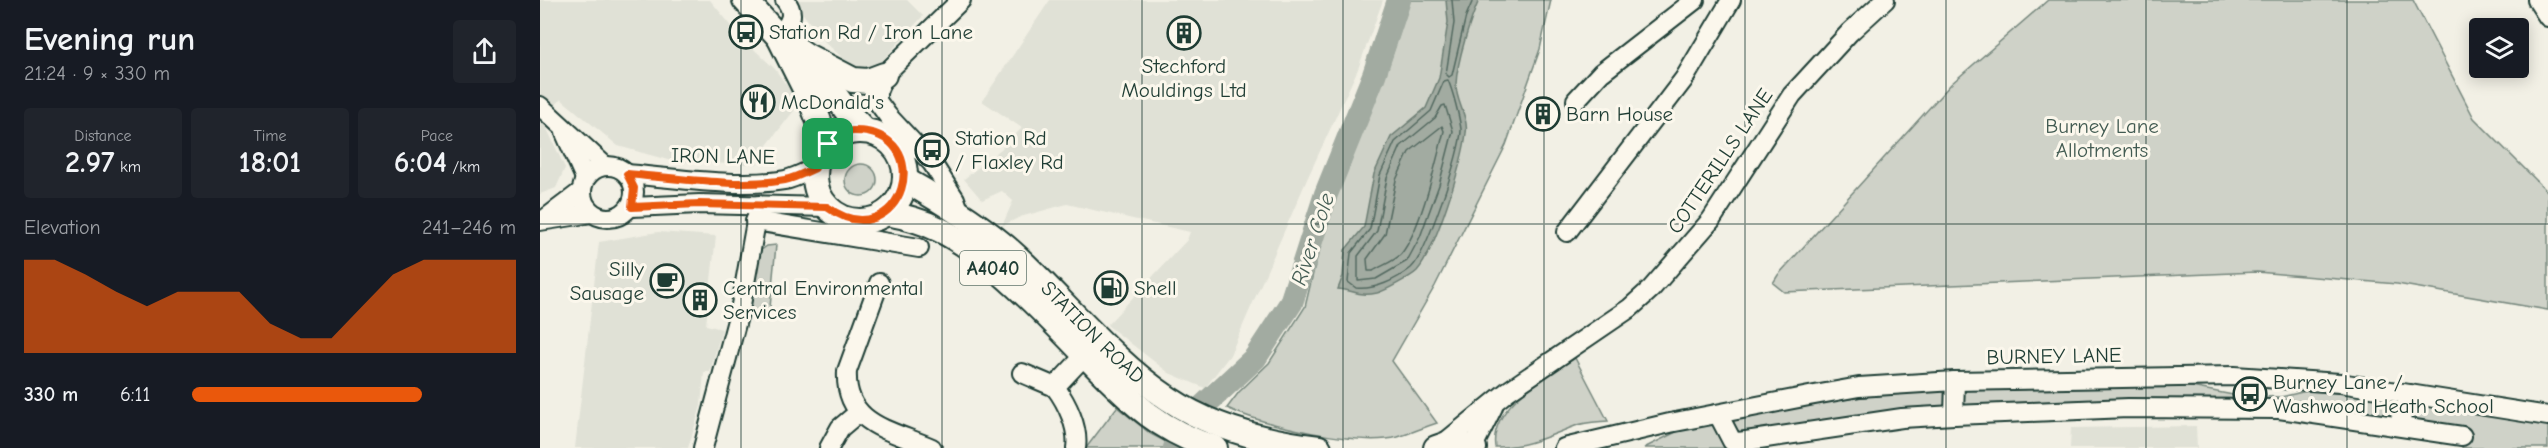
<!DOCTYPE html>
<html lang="en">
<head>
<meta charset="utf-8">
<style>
	:root { --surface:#171b24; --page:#20242c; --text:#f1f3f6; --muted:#9ea1a6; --accent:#ea580c }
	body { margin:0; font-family:"Comic Neue",sans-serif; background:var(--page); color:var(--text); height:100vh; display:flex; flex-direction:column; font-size:22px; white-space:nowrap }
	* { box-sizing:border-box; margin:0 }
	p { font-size:20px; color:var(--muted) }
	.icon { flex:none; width:33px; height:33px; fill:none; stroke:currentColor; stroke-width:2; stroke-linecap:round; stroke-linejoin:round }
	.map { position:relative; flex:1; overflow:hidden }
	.details { display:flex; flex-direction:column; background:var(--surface); width:540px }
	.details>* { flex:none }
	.controls { position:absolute; left:1929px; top:18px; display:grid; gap:12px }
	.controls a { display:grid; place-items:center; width:60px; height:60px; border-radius:6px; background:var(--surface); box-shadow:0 3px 15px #0003; font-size:30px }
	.pin { position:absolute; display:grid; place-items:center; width:51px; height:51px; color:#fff; margin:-26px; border-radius:12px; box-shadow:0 3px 9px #0006 }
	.round { display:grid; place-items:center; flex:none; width:63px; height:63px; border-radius:6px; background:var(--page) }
	.summary { display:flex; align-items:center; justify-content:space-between; height:102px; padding:0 24px }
	h1 { font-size:33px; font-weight:800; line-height:45px }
	.stats { display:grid; grid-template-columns:repeat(3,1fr); gap:9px; height:102px; padding:6px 24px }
	.stats div { display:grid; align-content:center; border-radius:6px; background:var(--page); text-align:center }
	.stats b { font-size:30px; font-weight:800 }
	.stats small { font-size:16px; font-weight:400 }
	.stats p { font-size:16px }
	.chart { height:168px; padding:12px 24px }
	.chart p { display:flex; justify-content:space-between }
	.chart svg { width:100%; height:108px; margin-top:6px; fill:var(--accent); opacity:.7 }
	ul { padding:0 24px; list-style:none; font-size:20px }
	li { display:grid; grid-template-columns:96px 72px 1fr; align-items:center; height:45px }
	li i { height:15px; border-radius:8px; background:var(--accent) }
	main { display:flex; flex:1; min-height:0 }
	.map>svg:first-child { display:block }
	.built { fill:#e0e1d6 }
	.green { fill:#cfd2c8; stroke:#77887e; stroke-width:1.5 }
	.water { fill:#a2aba1; stroke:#6e7f75; stroke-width:1.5 }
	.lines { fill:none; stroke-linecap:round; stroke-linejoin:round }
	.shore { stroke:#536960; stroke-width:1.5 }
	.river { stroke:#a2aba1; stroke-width:24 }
	.minor-casing { stroke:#1f3d34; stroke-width:22 }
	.major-casing { stroke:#1f3d34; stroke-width:28 }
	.minor { stroke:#fbf7ec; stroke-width:18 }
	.major { stroke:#fbf7ec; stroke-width:24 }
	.route-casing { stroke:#fff; stroke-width:12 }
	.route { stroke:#ea580c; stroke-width:8 }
	.grid { fill:none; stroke:#1f3d34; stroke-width:1.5; stroke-opacity:0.55 }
	.labels { text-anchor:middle; stroke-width:6; stroke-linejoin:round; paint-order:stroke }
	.shield { fill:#fbf7ec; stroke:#61756b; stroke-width:1.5 }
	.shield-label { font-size:20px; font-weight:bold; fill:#1f3d34 }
	.poi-label { font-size:21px; fill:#1f3d34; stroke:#fbf7ec; text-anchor:start }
	.park-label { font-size:21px; fill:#425b52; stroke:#fbf7ec }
	.street-label { font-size:21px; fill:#1f3d34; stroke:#fbf7ec }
	.water-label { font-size:22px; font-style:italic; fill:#465e55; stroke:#fbf7ec }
</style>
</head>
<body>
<main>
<section class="details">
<div class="summary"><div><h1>Evening run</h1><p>21:24 · 9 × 330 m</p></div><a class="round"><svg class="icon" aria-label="share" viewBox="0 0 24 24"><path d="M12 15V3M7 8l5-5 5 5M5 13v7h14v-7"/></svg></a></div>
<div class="stats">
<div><p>Distance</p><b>2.97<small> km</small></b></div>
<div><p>Time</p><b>18:01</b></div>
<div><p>Pace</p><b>6:04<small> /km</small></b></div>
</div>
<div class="chart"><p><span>Elevation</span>241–246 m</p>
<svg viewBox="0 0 160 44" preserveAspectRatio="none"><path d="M0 44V6L10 6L20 12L30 19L40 25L50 19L60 19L70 19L80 32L90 38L100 38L110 25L120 12L130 6L140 6L150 6L160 6V44z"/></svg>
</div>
<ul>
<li><b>330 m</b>6:11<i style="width:71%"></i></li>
</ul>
</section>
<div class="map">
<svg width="2008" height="448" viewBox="0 0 2008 448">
	<rect width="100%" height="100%" fill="#f2f0e5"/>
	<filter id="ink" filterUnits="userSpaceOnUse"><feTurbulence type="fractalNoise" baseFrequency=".0167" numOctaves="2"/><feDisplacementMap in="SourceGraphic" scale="12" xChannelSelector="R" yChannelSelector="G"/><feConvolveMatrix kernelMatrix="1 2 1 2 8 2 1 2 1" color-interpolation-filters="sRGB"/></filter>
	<g filter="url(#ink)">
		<!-- built -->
		<g class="built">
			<polygon points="0,0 170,0 200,36 235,69 254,96 257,107 220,154 217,164 188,164 128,160 78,146 21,99 3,120 25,168 16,188 0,194"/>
			<polygon points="252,0 367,0 383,16 329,75 319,73 285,42"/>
			<polygon points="510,0 843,0 818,69 768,177 690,355 665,388 629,373 567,325 647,240 650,232 527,204 480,217 462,226 473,201 462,191 442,200 424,179 461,149 482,128 442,101"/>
			<polygon points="118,232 176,236 166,325 182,329 170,372 164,372 161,406 148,448 35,448 59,242"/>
			<polygon points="1656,426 1657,448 1530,448 1531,428"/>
		</g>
		<!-- green -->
		<g class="green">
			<path d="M870 0H1011L1000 49 966 145 895 286 852 361 897 423C884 427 871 433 858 437 818 447 724 425 687 408L699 392 729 363 765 307 786 219 805 164 851 58Z"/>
			<polygon points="1508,0 1873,0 1934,118 2008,192 2008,310 1857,284 1717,272 1244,292 1233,283 1238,275 1411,84"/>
			<circle cx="321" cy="180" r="16"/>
			<polygon points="236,245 229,318 209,315 220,251 227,246"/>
			<path d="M1035 358 1068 421C1058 422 1045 422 1035 426 1009 436 986 448 955 447 949 406 1006 377 1035 358Z"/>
			<polygon points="1646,386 1693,395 1741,397 1771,390 1852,399 2008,425 2008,448 1922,448 1927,432 1769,408 1388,408 1190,448 1104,448 1138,431 1242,408 1345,394 1401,390"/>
			<polygon points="577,407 611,434 638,448 546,448"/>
		</g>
		<!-- water -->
		<path class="water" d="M906 0H939C930 21 917 61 916 84 915 100 929 117 926 133 923 161 895 251 877 271 872 276 845 291 837 293 818 297 815 290 798 289L803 276 805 250 824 227 834 174 851 137 886 108 899 78 908 22Z"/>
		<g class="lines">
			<!-- shore -->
			<g class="shore">
				<polyline points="912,0 914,23 906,74 909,77 912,75 926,16 933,0"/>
				<path d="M908 80C913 92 919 115 921 129 922 149 886 255 871 268 856 280 835 290 816 288L808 282 811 253 830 229 840 175 855 142 891 111 904 81Z"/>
				<polygon points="905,105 913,131 899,185 880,237 867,261 836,279 818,281 818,256 837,231 847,178 861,146 895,118 902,106"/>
				<path d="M902 126 904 131C896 162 881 230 861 254 855 261 841 266 833 271H828L827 259 845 234 856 180 869 152Z"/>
			</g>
			<!-- river -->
			<polyline class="river" points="635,448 645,423 715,358 751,303 786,194 834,75 859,0"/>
			<!-- minor casing -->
			<g class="minor-casing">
				<g id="minor">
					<polyline points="1997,0 2008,17"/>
					<path d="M239 37C249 23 257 15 245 0"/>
					<polyline points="1036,100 1061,73 1155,0"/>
					<polyline points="0,106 64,165"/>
					<polyline points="25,133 45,178"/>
					<circle cx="68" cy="192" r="26"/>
					<path d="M87 174C133 178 201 188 245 180 255 178 266 172 275 168"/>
					<polyline points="92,207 159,204 287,207"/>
					<polyline points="420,213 415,199 392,163 348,116 337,101 337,92 344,75 421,0"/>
					<polyline points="5,219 42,191"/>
					<polyline points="0,221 52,213"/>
					<polyline points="215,221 379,248"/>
					<polyline points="1027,232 1144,79 1191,0"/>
					<path d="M339 283 307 371C304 425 351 430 392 448"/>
					<polyline points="482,373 515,387"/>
					<polyline points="1415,381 1414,415 1588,408 1739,409 1922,436"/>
					<polyline points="1178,414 1192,441 1199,442 1362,418 1414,415"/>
					<polyline points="1858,426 1870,394"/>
					<polyline points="903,444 968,391 1090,308 1111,289 1171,220 1252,95 1310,32 1345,0"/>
					<polyline points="933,447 953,407"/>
					<polyline points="163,448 201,305 219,205"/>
					<polyline points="289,448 300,428 319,412"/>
					<path d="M536 448C539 428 527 403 515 387L545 355"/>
					<polyline points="1024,448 1130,423 1269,396 1319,387 1415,381 1694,376 1800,383 2008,416"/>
				</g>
			</g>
			<!-- major casing -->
			<g class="major-casing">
				<g id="major">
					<polyline points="205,0 239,37 267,56 313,80 328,81 344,75"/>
					<polyline points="240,39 271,101 288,144"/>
					<polyline points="270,61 309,114 325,131"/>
					<circle cx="320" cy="176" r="45"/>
					<path id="s1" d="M365 180C404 202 443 226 477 257 525 302 574 363 629 399 672 428 729 442 779 448"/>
					<path d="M346 213C363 216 382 221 398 229 449 253 513 321 553 363 591 402 621 432 675 448"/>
					<polyline points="896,448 913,442 934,448"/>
				</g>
			</g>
			<!-- minor -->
			<use href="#minor" class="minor"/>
			<!-- major -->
			<use href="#major" class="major"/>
		</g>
	</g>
	<g class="lines" filter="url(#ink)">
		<!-- route casing -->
		<g class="route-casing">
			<path id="route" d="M312 131C402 129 362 261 287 207L159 204 92 207 94 188 87 174C133 178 201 188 245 180 255 178 266 172 275 168 282 148 292 138 312 131Z"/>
		</g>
		<!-- route -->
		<use href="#route" class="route"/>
	</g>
	<!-- grid -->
	<path class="grid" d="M201 0V448M402 0V448M602 0V448M803 0V448M1004 0V448M1205 0V448M1406 0V448M1606 0V448M1807 0V448M0 224H2008"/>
	<!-- icons -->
	<defs>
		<g id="bus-ring" transform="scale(1.725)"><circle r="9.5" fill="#fbf7ec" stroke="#1f3d34" stroke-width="1.5"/><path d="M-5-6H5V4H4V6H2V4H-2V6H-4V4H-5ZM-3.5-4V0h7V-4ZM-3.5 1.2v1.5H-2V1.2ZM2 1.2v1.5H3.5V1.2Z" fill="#1f3d34"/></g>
		<g id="building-ring" transform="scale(1.725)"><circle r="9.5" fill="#fbf7ec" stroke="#1f3d34" stroke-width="1.5"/><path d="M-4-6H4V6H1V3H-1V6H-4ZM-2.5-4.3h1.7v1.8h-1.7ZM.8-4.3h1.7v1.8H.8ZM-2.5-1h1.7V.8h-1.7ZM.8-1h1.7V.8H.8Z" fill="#1f3d34"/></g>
		<g id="restaurant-ring" transform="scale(1.725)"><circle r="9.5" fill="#fbf7ec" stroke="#1f3d34" stroke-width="1.5"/><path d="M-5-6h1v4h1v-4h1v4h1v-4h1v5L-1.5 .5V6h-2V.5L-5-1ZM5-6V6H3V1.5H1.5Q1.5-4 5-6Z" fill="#1f3d34"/></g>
		<g id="cafe-ring" transform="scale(1.725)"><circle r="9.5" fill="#fbf7ec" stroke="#1f3d34" stroke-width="1.5"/><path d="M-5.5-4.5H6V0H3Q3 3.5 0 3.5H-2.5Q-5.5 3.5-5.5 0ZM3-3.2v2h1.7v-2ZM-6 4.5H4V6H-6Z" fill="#1f3d34"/></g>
		<g id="fuel-ring" transform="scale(1.725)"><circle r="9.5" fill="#fbf7ec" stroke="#1f3d34" stroke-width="1.5"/><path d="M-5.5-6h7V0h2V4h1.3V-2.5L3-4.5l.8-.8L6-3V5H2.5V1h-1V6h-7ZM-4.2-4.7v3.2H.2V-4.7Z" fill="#1f3d34"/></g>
	</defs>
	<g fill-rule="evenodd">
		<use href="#bus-ring" x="206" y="32"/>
		<use href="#building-ring" x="644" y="33"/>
		<use href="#restaurant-ring" x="218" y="102"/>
		<use href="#building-ring" x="1003" y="114"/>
		<use href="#bus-ring" x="392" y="150"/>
		<use href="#cafe-ring" x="127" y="281"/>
		<use href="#fuel-ring" x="571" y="288"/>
		<use href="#building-ring" x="160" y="300"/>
		<use href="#bus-ring" x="1710" y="394"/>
	</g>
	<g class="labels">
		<!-- shield labels -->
		<rect class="shield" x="420" y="251" width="66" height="34" rx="4.5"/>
		<g class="shield-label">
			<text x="453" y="275">A4040</text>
		</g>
		<!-- poi labels -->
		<g class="poi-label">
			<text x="229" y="39">Station Rd / Iron Lane</text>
			<text x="644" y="73" text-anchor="middle">Stechford<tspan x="644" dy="24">Mouldings Ltd</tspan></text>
			<text x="241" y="109">McDonald's</text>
			<text x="1026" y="121">Barn House</text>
			<text x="415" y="145">Station Rd<tspan x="415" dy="24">/ Flaxley Rd</tspan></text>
			<text x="104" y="276" text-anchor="end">Silly<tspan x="104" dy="24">Sausage</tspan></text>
			<text x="183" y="295">Central Environmental<tspan x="183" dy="24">Services</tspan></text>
			<text x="594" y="295">Shell</text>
			<text x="1733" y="389">Burney Lane /<tspan x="1733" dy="24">Washwood Heath School</tspan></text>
		</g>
		<!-- park labels -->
		<g class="park-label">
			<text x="1562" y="133">Burney Lane<tspan x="1562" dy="24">Allotments</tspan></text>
		</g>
		<!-- street labels -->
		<g class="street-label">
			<text transform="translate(183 156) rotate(1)" y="7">IRON LANE</text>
			<text transform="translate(1180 161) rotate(-56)" y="7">COTTERILLS LANE</text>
			<text dy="7" stroke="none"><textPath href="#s1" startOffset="243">STATION ROAD</textPath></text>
			<text transform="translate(1514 356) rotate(-1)" y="7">BURNEY LANE</text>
		</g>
		<!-- water labels -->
		<g class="water-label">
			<text transform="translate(772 239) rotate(-72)" y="8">River Cole</text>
		</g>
	</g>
</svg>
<div class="controls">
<a><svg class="icon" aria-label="layers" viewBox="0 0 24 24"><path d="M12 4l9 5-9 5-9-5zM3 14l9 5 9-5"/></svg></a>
</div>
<div class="pin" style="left:288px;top:144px;background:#1e9e55"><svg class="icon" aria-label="arrive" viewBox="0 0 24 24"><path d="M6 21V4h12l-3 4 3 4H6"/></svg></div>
</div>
</main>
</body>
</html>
